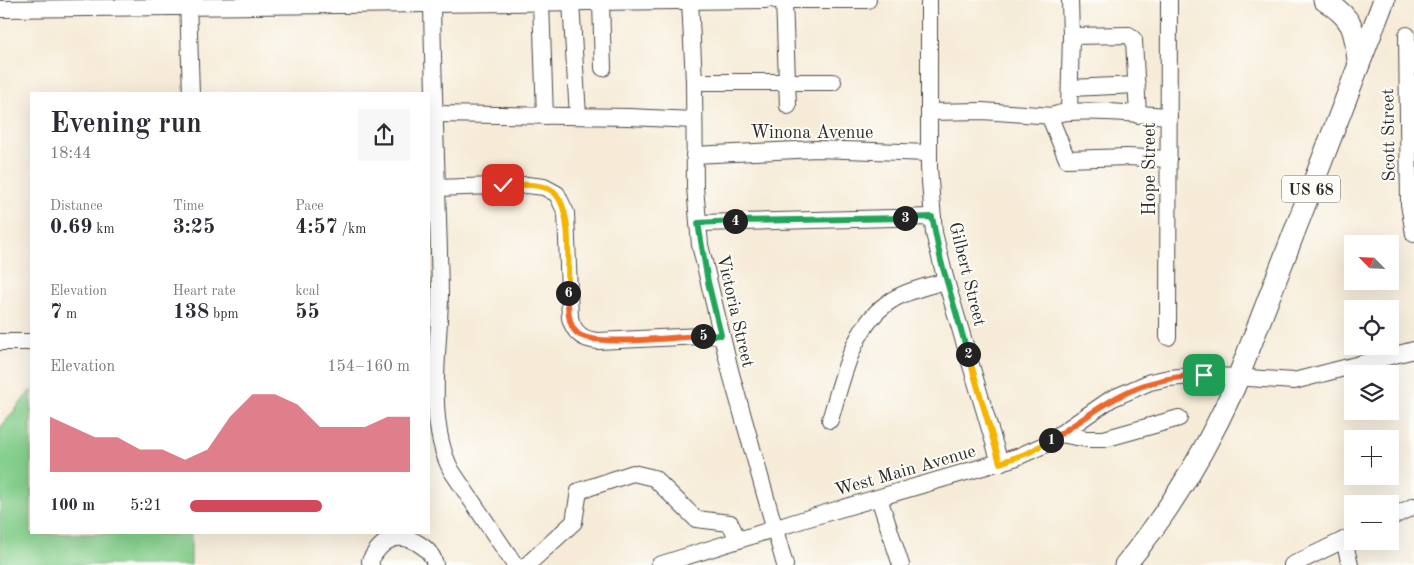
<!DOCTYPE html>
<html lang="en">
<head>
<meta charset="utf-8">
<style>
	:root { --surface:#fff; --page:#f7f7f7; --text:#2b2b33; --muted:#7c7c81; --accent:#d1495b }
	body { margin:0; font-family:"Old Standard TT",serif; background:var(--page); color:var(--text); height:100vh; display:flex; flex-direction:column; font-size:19px; white-space:nowrap }
	* { box-sizing:border-box; margin:0 }
	p { font-size:16px; color:var(--muted) }
	.icon { flex:none; width:28px; height:28px; fill:none; stroke:currentColor; stroke-width:2; stroke-linecap:round; stroke-linejoin:round }
	.map { position:relative; flex:1; overflow:hidden }
	.details { position:absolute; left:30px; top:92px; width:400px; height:442px; display:flex; flex-direction:column; background:var(--surface); border-radius:0px; box-shadow:0 5px 20px #0002 }
	.details>* { flex:none }
	.needle { width:32px; rotate:294deg }
	.controls { position:absolute; left:1344px; top:235px; display:grid; gap:10px }
	.controls a { display:grid; place-items:center; width:55px; height:55px; border-radius:0px; background:var(--surface); box-shadow:0 5px 20px #0002; font-size:25px }
	.pin { position:absolute; display:grid; place-items:center; width:42px; height:42px; color:#fff; margin:-21px; border-radius:10px; box-shadow:0 2px 8px #0006 }
	.km { position:absolute; width:25px; height:25px; margin:-12px; border-radius:50%; background:#222; color:#fff; font-size:14px; line-height:25px; text-align:center }
	.round { display:grid; place-items:center; flex:none; width:52px; height:52px; border-radius:0px; background:var(--page) }
	.headline { display:flex; align-items:center; justify-content:space-between; height:85px; padding:0 20px }
	h1 { font-size:28px; font-weight:700; line-height:38px }
	.metrics { display:grid; grid-template-columns:repeat(3,1fr); gap:8px; height:85px; padding:5px 20px }
	.metrics div { display:grid; align-content:center }
	.metrics b { font-size:21px; font-weight:700 }
	.metrics small { font-size:14px; font-weight:400 }
	.metrics p { font-size:14px }
	.chart { height:140px; padding:10px 20px }
	.chart p { display:flex; justify-content:space-between }
	.chart svg { width:100%; height:90px; margin-top:5px; fill:var(--accent); opacity:.7 }
	ul { padding:0 20px; list-style:none; font-size:16px }
	li { display:grid; grid-template-columns:80px 60px 1fr; align-items:center; height:38px }
	li i { height:12px; border-radius:6px; background:var(--accent) }
	.map>svg:first-child { display:block }
	.green { fill:#85cf8c; stroke:#587d5c }
	.lines { fill:none; stroke-linecap:round; stroke-linejoin:round }
	.minor-casing { stroke:#494845; stroke-width:18 }
	.major-casing { stroke:#494845; stroke-width:23 }
	.minor { stroke:#fff; stroke-width:16 }
	.major { stroke:#fff; stroke-width:21 }
	.split-1-casing { stroke:#fff; stroke-width:10 }
	.split-2-casing { stroke:#fff; stroke-width:10 }
	.split-3-casing { stroke:#fff; stroke-width:10 }
	.split-4-casing { stroke:#fff; stroke-width:10 }
	.split-5-casing { stroke:#fff; stroke-width:10 }
	.split-6-casing { stroke:#fff; stroke-width:10 }
	.split-7-casing { stroke:#fff; stroke-width:10 }
	.split-1 { stroke:#f0652b; stroke-width:6 }
	.split-2 { stroke:#f5b400; stroke-width:6 }
	.split-3 { stroke:#22a559; stroke-width:6 }
	.split-4 { stroke:#22a559; stroke-width:6 }
	.split-5 { stroke:#22a559; stroke-width:6 }
	.split-6 { stroke:#f0652b; stroke-width:6 }
	.split-7 { stroke:#f5b400; stroke-width:6 }
	.labels { text-anchor:middle; stroke-width:4; stroke-linejoin:round; paint-order:stroke }
	.shield { fill:#fdfcf7; stroke:#6a6a68; stroke-width:1 }
	.shield-label { font-size:16px; font-weight:bold; fill:#2b2b2b }
	.street-label { font-size:18px; fill:#2b2b2b; stroke:#fdfcf7 }
</style>
</head>
<body>
<div class="map">
<svg width="1414" height="565" viewBox="0 0 1414 565">
	<rect width="100%" height="100%" fill="#fdfcf7"/>
	<filter id="ink" filterUnits="userSpaceOnUse"><feTurbulence type="fractalNoise" baseFrequency=".02" numOctaves="2"/><feDisplacementMap in="SourceGraphic" scale="10" xChannelSelector="R" yChannelSelector="G"/><feConvolveMatrix kernelMatrix="1 2 1 2 8 2 1 2 1" color-interpolation-filters="sRGB"/></filter>
	<filter id="wash" filterUnits="userSpaceOnUse"><feTurbulence type="fractalNoise" baseFrequency=".0096" numOctaves="4" result="noise"/><feDisplacementMap in="SourceGraphic" scale="20" xChannelSelector="R" yChannelSelector="G"/><feGaussianBlur stdDeviation="1.12" result="paint"/><feColorMatrix in="noise" values="0 0 0 0 0 0 0 0 0 0 0 0 0 0 0 0 0 1.4 0 .05"/><feComposite in="paint" operator="in"/></filter>
	<g filter="url(#wash)">
		<rect width="100%" height="100%" fill="#f6ebd7"/>
		<!-- green -->
		<polygon class="green" points="31,390 31,534 191,534 191,565 0,565 0,428"/>
	</g>
	<g filter="url(#ink)">
		<g class="lines">
			<!-- minor casing -->
			<g class="minor-casing">
				<g id="minor">
					<polyline points="188,0 191,94"/>
					<path d="M432 0C433 98 438 195 440 293 440 348 425 419 451 470L515 565"/>
					<polyline points="690,0 694,82 695,187 700,245 731,374 785,565"/>
					<polyline points="775,0 868,0"/>
					<polyline points="784,0 788,106"/>
					<polyline points="929,0 929,168 934,233 946,281 1000,463"/>
					<polyline points="1070,0 1071,36 1129,35 1134,40 1138,115"/>
					<polyline points="541,2 545,116"/>
					<polyline points="571,2 578,116"/>
					<polyline points="601,2 603,68"/>
					<polyline points="0,9 766,0"/>
					<polyline points="1407,35 1409,204 1414,234"/>
					<polyline points="694,82 833,82"/>
					<polyline points="1070,88 1137,85"/>
					<path d="M929 112 982 111 1053 116C1068 106 1147 115 1169 116"/>
					<polyline points="1069,112 1071,36"/>
					<polyline points="434,114 629,117 694,120"/>
					<polyline points="1053,116 1051,120 1067,159 1127,157 1169,159"/>
					<polyline points="694,155 817,149 929,153"/>
					<path d="M436 188 527 185 544 187 557 194 566 213 570 318C574 333 583 340 598 341L721 335"/>
					<polyline points="698,223 933,217"/>
					<polyline points="1168,337 1169,0"/>
					<polyline points="0,342 31,342"/>
					<path d="M830 420C843 378 852 325 892 300 909 290 928 286 946 281"/>
					<polyline points="1060,434 1087,439 1104,439 1179,418"/>
					<polyline points="879,498 901,565"/>
					<polyline points="1390,518 1414,506"/>
					<polyline points="1344,540 1350,565"/>
					<path d="M371 565 370 561C375 552 381 543 392 539 409 534 432 548 435 565"/>
					<polyline points="527,565 574,522 579,491 633,473 654,478 696,519 730,523 738,540"/>
					<polyline points="659,565 802,520 1017,457 1044,445 1111,399 1150,382 1169,378 1204,375 1294,381 1414,350"/>
					<polyline points="1292,565 1352,536"/>
				</g>
			</g>
			<!-- major casing -->
			<g class="major-casing">
				<g id="major">
					<path d="M1324 0C1353 18 1355 29 1358 61"/>
					<path d="M1125 565C1170 511 1205 452 1234 388L1384 0"/>
				</g>
			</g>
			<!-- minor -->
			<use href="#minor" class="minor"/>
			<!-- major -->
			<use href="#major" class="major"/>
		</g>
	</g>
	<g class="lines" filter="url(#ink)">
		<!-- split-1 casing -->
		<g class="split-1-casing">
			<path id="split-1" d="M1051 440C1109 403 1131 378 1204 375"/>
		</g>
		<!-- split-2 casing -->
		<g class="split-2-casing">
			<polyline id="split-2" points="968,354 1000,463 1028,453 1051,440"/>
		</g>
		<!-- split-3 casing -->
		<g class="split-3-casing">
			<polyline id="split-3" points="905,218 932,217 941,261 968,354"/>
		</g>
		<!-- split-4 casing -->
		<g class="split-4-casing">
			<polyline id="split-4" points="735,221 905,218"/>
		</g>
		<!-- split-5 casing -->
		<g class="split-5-casing">
			<polyline id="split-5" points="703,336 721,335 708,282 698,223 735,221"/>
		</g>
		<!-- split-6 casing -->
		<g class="split-6-casing">
			<path id="split-6" d="M568 293C568 305 567 324 577 333 592 348 679 336 703 336"/>
		</g>
		<!-- split-7 casing -->
		<g class="split-7-casing">
			<path id="split-7" d="M503 185C518 185 535 183 549 189 575 201 567 268 568 293"/>
		</g>
		<!-- split-1 -->
		<use href="#split-1" class="split-1"/>
		<!-- split-2 -->
		<use href="#split-2" class="split-2"/>
		<!-- split-3 -->
		<use href="#split-3" class="split-3"/>
		<!-- split-4 -->
		<use href="#split-4" class="split-4"/>
		<!-- split-5 -->
		<use href="#split-5" class="split-5"/>
		<!-- split-6 -->
		<use href="#split-6" class="split-6"/>
		<!-- split-7 -->
		<use href="#split-7" class="split-7"/>
	</g>
	<g class="labels">
		<!-- shield labels -->
		<rect class="shield" x="1282" y="175.5" width="58" height="27" rx="4"/>
		<g class="shield-label">
			<text x="1311" y="195">US 68</text>
		</g>
		<!-- street labels -->
		<g class="street-label">
			<text x="812" y="138">Winona Avenue</text>
			<text transform="translate(1388 135) rotate(-91)" y="6">Scott Street</text>
			<text transform="translate(1149 169) rotate(-90)" y="6">Hope Street</text>
			<text transform="translate(968 274) rotate(76)" y="6">Gilbert Street</text>
			<text transform="translate(736 311) rotate(77)" y="6">Victoria Street</text>
			<text transform="translate(905 470) rotate(-16)" y="6">West Main Avenue</text>
		</g>
	</g>
</svg>
<div class="controls">
<a><svg class="needle" viewBox="-14 -14 28 28"><path d="M0-13l5 13h-10z" fill="#e53935"/><path d="M0 13l5-13h-10z" fill="#7c7c81"/></svg></a>
<a><svg class="icon" aria-label="locate" viewBox="0 0 24 24"><circle cx="12" cy="12" r="6"/><path d="M12 2v4M12 18v4M2 12h4M18 12h4"/></svg></a>
<a><svg class="icon" aria-label="layers" viewBox="0 0 24 24"><path d="M12 4l9 5-9 5-9-5zM3 14l9 5 9-5"/></svg></a>
<a>+</a>
<a>−</a>
</div>
<div class="pin" style="left:1204px;top:375px;background:#1e9e55"><svg class="icon" aria-label="arrive" viewBox="0 0 24 24"><path d="M6 21V4h12l-3 4 3 4H6"/></svg></div>
<div class="pin" style="left:503px;top:185px;background:#d93025"><svg class="icon" aria-label="check" viewBox="0 0 24 24"><path d="M5 12l5 5 9-10"/></svg></div>
<b class="km" style="left:1051px;top:440px">1</b>
<b class="km" style="left:968px;top:354px">2</b>
<b class="km" style="left:905px;top:218px">3</b>
<b class="km" style="left:735px;top:221px">4</b>
<b class="km" style="left:703px;top:336px">5</b>
<b class="km" style="left:568px;top:293px">6</b>
<section class="details">
<div class="headline"><div><h1>Evening run</h1><p>18:44</p></div><a class="round"><svg class="icon" aria-label="share" viewBox="0 0 24 24"><path d="M12 15V3M7 8l5-5 5 5M5 13v7h14v-7"/></svg></a></div>
<div class="metrics">
<div><p>Distance</p><b>0.69<small> km</small></b></div>
<div><p>Time</p><b>3:25</b></div>
<div><p>Pace</p><b>4:57<small> /km</small></b></div>
</div>
<div class="metrics">
<div><p>Elevation</p><b>7<small> m</small></b></div>
<div><p>Heart rate</p><b>138<small> bpm</small></b></div>
<div><p>kcal</p><b>55</b></div>
</div>
<div class="chart"><p><span>Elevation</span>154–160 m</p>
<svg viewBox="0 0 160 44" preserveAspectRatio="none"><path d="M0 44V17L10 22L20 27L30 27L40 33L50 33L60 38L70 33L80 17L90 6L100 6L110 11L120 22L130 22L140 22L150 17L160 17V44z"/></svg>
</div>
<ul>
<li><b>100 m</b>5:21<i style="width:60%"></i></li>
</ul>
</section>
</div>
</body>
</html>
